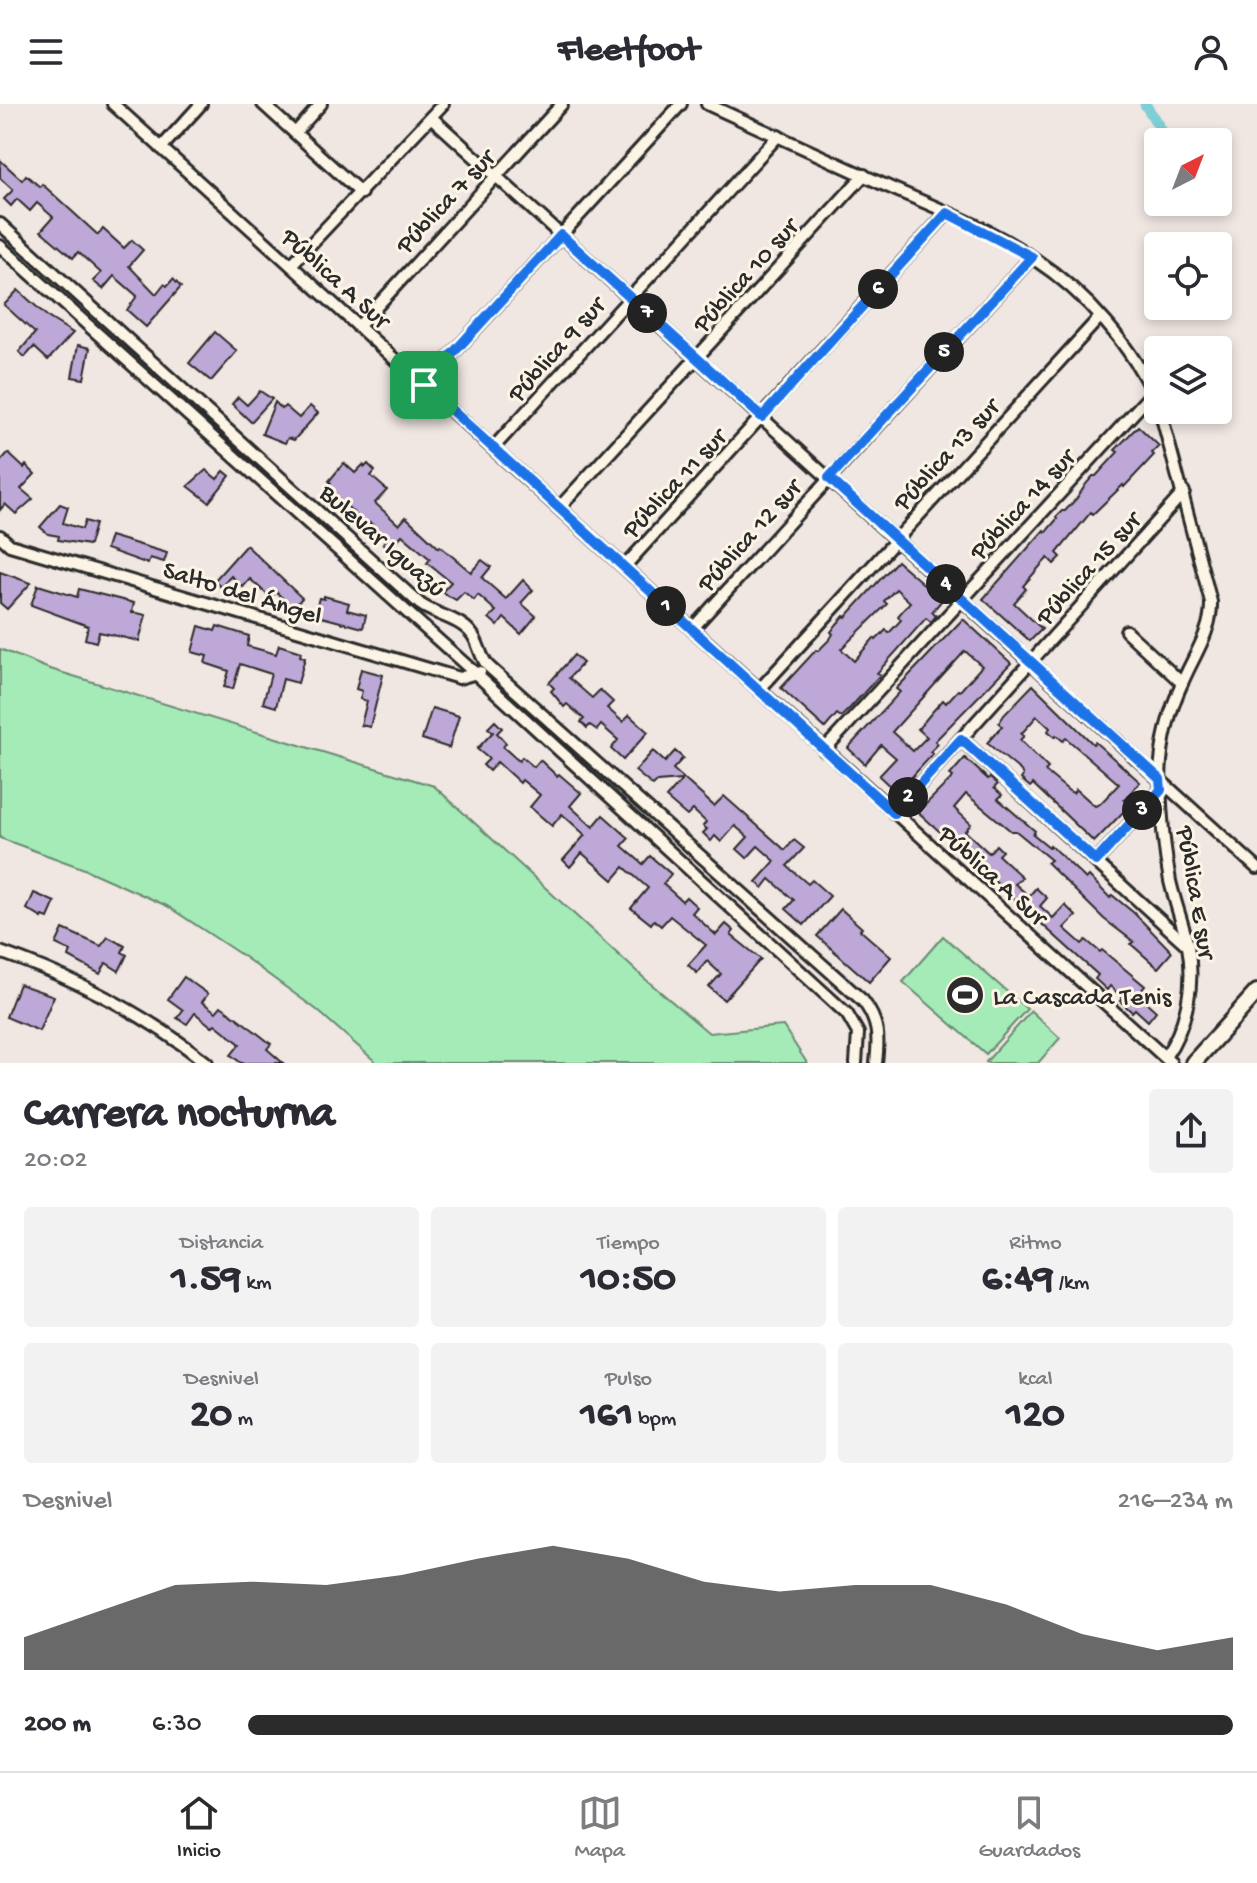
<!DOCTYPE html>
<html lang="es">
<head>
<meta charset="utf-8">
<style>
	:root { --surface:#fff; --page:#f2f2f3; --text:#2b2b33; --muted:#7c7c81; --line:#e1e1e2; --accent:#2b2b2b }
	body { margin:0; font-family:"Gochi Hand",sans-serif; background:var(--page); color:var(--text); height:100vh; display:flex; flex-direction:column; font-size:30px; white-space:nowrap }
	* { box-sizing:border-box; margin:0 }
	p { font-size:26px; color:var(--muted) }
	.icon { flex:none; width:44px; height:44px; fill:none; stroke:currentColor; stroke-width:2; stroke-linecap:round; stroke-linejoin:round }
	.map { position:relative; height:959px; overflow:hidden }
	.panel { display:flex; flex-direction:column; background:var(--surface); flex:1 }
	.panel>* { flex:none }
	.needle { width:52px; rotate:42deg }
	.controls { position:absolute; left:1144px; top:24px; display:grid; gap:16px }
	.controls a { display:grid; place-items:center; width:88px; height:88px; border-radius:8px; background:var(--surface); box-shadow:0 4px 12px #0003; font-size:40px }
	.pin { position:absolute; display:grid; place-items:center; width:68px; height:68px; color:#fff; margin:-34px; border-radius:16px; box-shadow:0 4px 12px #0006 }
	.km { position:absolute; width:40px; height:40px; margin:-20px; border-radius:50%; background:#222; color:#fff; font-size:22px; line-height:40px; text-align:center }
	.round { display:grid; place-items:center; flex:none; width:84px; height:84px; border-radius:8px; background:var(--page) }
	.overview { display:flex; align-items:center; justify-content:space-between; height:136px; padding:0 24px }
	h1 { font-size:44px; font-weight:700; line-height:60px }
	.metrics { display:grid; grid-template-columns:repeat(3,1fr); gap:12px; height:136px; padding:8px 24px }
	.metrics div { display:grid; align-content:center; border-radius:8px; background:var(--page); text-align:center }
	.metrics b { font-size:40px; font-weight:700 }
	.metrics small { font-size:22px; font-weight:400 }
	.metrics p { font-size:22px }
	.chart { height:224px; padding:16px 24px }
	.chart p { display:flex; justify-content:space-between }
	.chart svg { width:100%; height:144px; margin-top:8px; fill:var(--accent); opacity:.7 }
	ul { padding:0 24px; list-style:none; font-size:26px }
	li { display:grid; grid-template-columns:128px 96px 1fr; align-items:center; height:60px }
	li i { height:20px; border-radius:10px; background:var(--accent) }
	header { display:flex; justify-content:space-between; align-items:center; height:104px; padding:0 24px; background:var(--surface); font-size:36px; font-weight:700 }
	.tab-bar { display:flex; justify-content:space-around; align-items:center; height:112px; border-top:2px solid var(--line); background:var(--surface); font-size:22px; color:var(--muted) }
	.tab-bar a { display:grid; justify-items:center; gap:4px }
	.tab-bar .on { color:var(--accent) }
	.map>svg:first-child { display:block }
	.green { fill:#a5ebb7; stroke:#688b71; stroke-width:2 }
	.lines { fill:none; stroke-linecap:round; stroke-linejoin:round }
	.canal { stroke:#7ecfd5; stroke-width:11 }
	.building { fill:#bea8d7; stroke:#2b2b2b; stroke-width:2; fill-rule:evenodd }
	.street-casing { stroke:#2b2b2b; stroke-width:16 }
	.secondary-casing { stroke:#2b2b2b; stroke-width:20 }
	.street { stroke:#fcf5e5; stroke-width:10 }
	.secondary { stroke:#fcf5e5; stroke-width:14 }
	.route-casing { stroke:#fff; stroke-width:16 }
	.route { stroke:#1a73e8; stroke-width:10 }
	.labels { text-anchor:middle; stroke-width:6; stroke-linejoin:round; paint-order:stroke }
	.street-label { font-size:26px; fill:#2b2b2b; stroke:#fcf5e5 }
	.poi-label { font-size:26px; fill:#2b2b2b; stroke:#fcf5e5; text-anchor:start }
</style>
</head>
<body>
<header><svg class="icon" aria-label="menu" viewBox="0 0 24 24"><path d="M4 6h16M4 12h16M4 18h16"/></svg>Fleetfoot<svg class="icon" aria-label="person" viewBox="0 0 24 24"><circle cx="12" cy="8" r="4"/><path d="M4 21q1-7 8-7t8 7"/></svg></header>
<div class="map">
<svg width="1257" height="959" viewBox="0 0 1257 959">
	<rect width="100%" height="100%" fill="#f0e6e2"/>
	<filter id="ink" filterUnits="userSpaceOnUse"><feTurbulence type="fractalNoise" baseFrequency=".0125" numOctaves="2"/><feDisplacementMap in="SourceGraphic" scale="16" xChannelSelector="R" yChannelSelector="G"/><feConvolveMatrix kernelMatrix="1 2 1 2 8 2 1 2 1" color-interpolation-filters="sRGB"/></filter>
	<g filter="url(#ink)">
		<!-- green -->
		<g class="green">
			<polygon points="0,545 47,564 434,682 644,874 709,929 783,922 807,959 377,959 317,906 243,852 167,802 82,764 0,734"/>
			<polygon points="943,832 1027,905 986,950 903,878"/>
			<polygon points="1031,907 1060,934 1038,959 988,959 986,958"/>
		</g>
		<g class="lines">
			<!-- canal -->
			<polyline class="canal" points="1145,0 1163,29"/>
		</g>
		<!-- building -->
		<g class="building">
			<polygon points="0,56 22,76 26,71 40,83 42,80 98,131 103,125 124,144 132,136 143,146 129,162 156,190 164,180 167,182 173,175 181,183 146,223 127,206 137,192 114,172 103,185 93,177 101,169 78,148 73,154 41,127 53,113 37,99 30,107 17,95 11,102 4,95 13,86 0,74"/>
			<polygon points="18,186 49,214 73,229 48,256 34,243 25,253 19,248 35,229 4,201"/>
			<polygon points="215,228 237,247 211,277 189,259"/>
			<polygon points="78,241 90,244 84,275 72,273"/>
			<polygon points="260,287 272,295 251,318 232,300 238,293 247,301"/>
			<polygon points="275,298 282,305 285,302 299,314 310,302 318,309 294,336 288,334 285,339 262,330"/>
			<polygon points="1138,322 1159,342 1152,349 1154,351 1124,383 1123,381 1093,410 1091,408 1057,449 1061,453 1054,460 1048,454 1042,460 1023,482 1026,485 1014,499 1042,525 1030,537 983,495 1044,426 1046,428 1057,415 1056,413 1062,407 1065,407 1077,394 1086,380 1093,372 1096,372 1118,348 1115,346"/>
			<polygon points="8,349 24,364 26,361 35,370 21,385 33,395 16,410 5,400 0,406 0,358"/>
			<polygon points="344,359 355,369 363,361 365,363 368,360 375,367 371,372 387,386 375,399 399,421 406,413 439,444 440,442 471,468 482,456 491,463 482,474 506,495 523,476 533,486 521,499 536,512 521,530 504,514 498,522 489,514 496,507 478,491 474,496 464,488 456,496 442,488 451,478 427,459 430,455 402,431 390,445 383,439 387,434 370,419 367,423 345,400 343,403 335,397 338,393 327,383 331,379 329,377"/>
			<polygon points="206,366 217,375 224,367 230,372 209,398 188,382"/>
			<polygon points="60,400 68,403 63,419 82,425 85,417 95,420 89,441 58,436 59,432 48,430 40,423"/>
			<polygon points="110,432 167,449 164,458 150,454 148,460 106,445"/>
			<polygon points="246,441 302,494 293,504 276,488 271,494 250,475 243,483 231,472 221,483 214,477"/>
			<path d="M897 457 942 496 932 508 936 512 931 518 926 514 877 569 880 571 850 604 841 613 837 610 825 624 781 584 816 546 818 547 830 535 833 530 831 528 837 520 844 512 846 513ZM896 485 910 498 898 512 901 516 889 529 886 526 876 536 874 534 854 557 841 545 887 500 884 497Z"/>
			<polygon points="0,468 31,479 7,505 0,499"/>
			<polygon points="38,481 77,493 79,485 134,499 132,508 146,511 139,537 99,528 96,538 85,535 88,522 31,501"/>
			<polygon points="324,492 349,499 347,506 366,511 363,524 314,511 319,494 324,495"/>
			<path d="M963 515 1011 559 935 637 938 640 930 648 933 650 910 675 907 673 894 686 879 672 896 654 881 641 865 660 848 644 900 588 896 585ZM965 547 982 562 960 587 958 586 946 599 943 596 933 607 918 625 927 633 913 647 892 628Z"/>
			<polygon points="199,522 215,527 217,522 249,532 247,542 276,550 279,541 301,548 300,552 305,554 298,579 283,575 276,603 263,599 271,570 240,560 233,585 224,583 229,567 205,559 207,552 192,548"/>
			<polygon points="574,551 583,559 569,574 592,594 600,586 613,598 607,604 623,618 629,611 648,628 623,656 611,645 618,636 601,621 597,626 590,621 587,624 581,618 584,615 567,600 564,603 551,587 554,584 549,579"/>
			<polygon points="361,565 383,571 370,623 361,621 367,597 360,595 362,587 356,585"/>
			<path d="M1033 581 1093 640 1095 638 1140 678 1124 696 1130 701 1094 738 1033 680 1030 683 1021 675 1023 672 1021 667 987 639 1002 622 999 619 1004 611ZM1037 612 1050 624 1048 627 1055 633 1056 631 1063 637 1066 634 1119 680 1100 700 1095 702 1076 685 1073 689 1069 687 1045 667 1048 664 1020 636 1024 632 1021 630Z"/>
			<polygon points="432,604 459,612 449,644 422,635"/>
			<polygon points="495,617 502,624 497,629 506,639 503,643 519,657 522,653 534,663 540,656 557,672 559,670 581,689 570,702 593,723 603,711 629,734 622,742 643,760 650,752 671,770 663,780 682,797 686,793 697,803 692,809 716,831 726,820 734,827 731,831 761,855 724,896 709,883 721,870 707,857 697,869 688,861 706,841 670,812 661,822 654,816 651,820 631,804 648,784 624,763 613,776 582,749 570,763 563,756 585,731 562,710 552,722 530,703 540,691 522,676 520,679 497,658 489,667 483,661 489,655 477,645 493,628 488,624"/>
			<polygon points="653,647 665,658 675,647 683,654 673,665 714,702 724,692 785,746 794,736 804,744 787,762 808,780 812,776 830,792 804,821 786,805 794,796 770,775 763,784 756,778 775,757 758,742 747,754 737,745 748,733 735,722 721,738 715,732 711,737 703,729 707,725 703,722 706,718 693,706 687,712 666,694 682,676 657,678 653,682 635,667"/>
			<polygon points="965,654 988,675 990,673 998,680 994,684 1002,691 998,695 1035,727 1033,730 1049,743 1050,741 1086,775 1089,772 1110,794 1112,791 1134,809 1172,848 1158,864 1131,840 1134,838 1104,815 1047,759 1051,756 1016,727 1011,727 966,690 954,704 971,720 965,727 989,749 996,741 1002,747 998,751 1022,773 1015,780 1029,792 1036,784 1047,794 1040,802 1053,814 1065,801 1076,812 1064,824 1082,840 1086,836 1100,848 1102,846 1145,882 1140,888 1149,895 1146,898 1156,907 1148,917 1135,905 1132,908 1120,897 1123,894 1110,882 1107,886 1095,875 1098,871 918,708 953,673 950,671"/>
			<polygon points="34,789 55,798 48,814 43,812 42,814 27,805"/>
			<polygon points="841,805 862,824 860,826 891,853 869,878 817,832"/>
			<polygon points="63,825 101,842 108,833 125,842 122,848 127,851 119,867 106,859 100,870 69,853 71,847 56,840"/>
			<polygon points="184,873 208,890 202,898 216,908 221,902 252,925 271,940 267,945 283,959 241,959 231,951 240,940 215,920 212,923 195,909 187,920 177,914 183,906 168,895"/>
			<polygon points="19,880 54,892 39,927 6,913"/>
		</g>
		<g class="lines">
			<!-- street casing -->
			<g class="street-casing">
				<g id="street">
					<polyline points="113,0 1171,959"/>
					<polyline points="263,0 361,89"/>
					<path d="M707 0C765 26 822 53 880 79 931 102 987 122 1033 154 1086 189 1133 242 1158 301"/>
					<polyline points="431,13 1257,764"/>
					<polyline points="295,29 321,0"/>
					<polyline points="161,44 201,0"/>
					<path d="M0 120 420 500C435 511 459 514 471 529 480 539 479 553 489 563L863 897C879 918 879 933 876 959"/>
					<polyline points="0,142 476,570 847,910 858,929 856,959"/>
					<polyline points="291,161 443,0"/>
					<polyline points="358,223 562,0"/>
					<polyline points="424,281 681,0"/>
					<path d="M1160 306 1211 498C1212 527 1194 551 1183 577 1168 609 1160 644 1160 679 1161 711 1164 745 1170 777 1175 799 1183 820 1188 842 1195 880 1187 922 1165 953"/>
					<polyline points="494,343 778,32"/>
					<polyline points="559,404 864,71"/>
					<polyline points="0,432 10,441 459,574 480,568"/>
					<polyline points="624,463 947,109"/>
					<polyline points="692,525 1032,153"/>
					<polyline points="1126,527 1182,579"/>
					<polyline points="759,586 1100,213"/>
					<polyline points="961,635 1187,841"/>
					<polyline points="824,646 1153,288"/>
					<polyline points="894,709 1184,388"/>
					<polyline points="1096,757 1161,686"/>
					<path d="M0 848C75 874 144 909 207 959"/>
				</g>
			</g>
			<!-- secondary casing -->
			<g class="secondary-casing">
				<polyline id="secondary" points="1193,959 1257,888"/>
			</g>
			<!-- street -->
			<use href="#street" class="street"/>
			<!-- secondary -->
			<use href="#secondary" class="secondary"/>
		</g>
	</g>
	<g class="lines" filter="url(#ink)">
		<!-- route casing -->
		<g class="route-casing">
			<polygon id="route" points="947,109 1032,153 829,374 1160,675 1161,686 1096,757 961,635 894,709 424,281 561,131 762,313"/>
		</g>
		<!-- route -->
		<use href="#route" class="route"/>
	</g>
	<!-- icons -->
	<defs>
		<g id="stadium-disc" transform="scale(2)"><circle r="9.5" fill="#2b2b2b" stroke="#fcf5e5"/><path d="M0-5a6.5 5 0 1 0 0 10a6.5 5 0 1 0 0-10ZM-3.5-1.8h7v3.6h-7Z" fill="#fff"/></g>
	</defs>
	<g fill-rule="evenodd">
		<use href="#stadium-disc" x="965" y="891"/>
	</g>
	<g class="labels">
		<!-- street labels -->
		<g class="street-label">
			<text transform="translate(444 96) rotate(-47)" y="9">Pública 7 sur</text>
			<text transform="translate(744 170) rotate(-48)" y="9">Pública 10 sur</text>
			<text transform="translate(337 173) rotate(42)" y="9">Pública A Sur</text>
			<text transform="translate(555 244) rotate(-48)" y="9">Pública 9 sur</text>
			<text transform="translate(945 349) rotate(-47)" y="9">Pública 13 sur</text>
			<text transform="translate(673 378) rotate(-47)" y="9">Pública 11 sur</text>
			<text transform="translate(1021 399) rotate(-47)" y="9">Pública 14 sur</text>
			<text transform="translate(748 430) rotate(-48)" y="9">Pública 12 sur</text>
			<text transform="translate(384 435) rotate(41)" y="9">Bulevar Iguazú</text>
			<text transform="translate(1087 463) rotate(-48)" y="9">Pública 15 sur</text>
			<text transform="translate(243 487) rotate(17)" y="9">Salto del Ángel</text>
			<text transform="translate(994 770) rotate(42)" y="9">Pública A Sur</text>
			<text transform="translate(1198 788) rotate(80)" y="9">Pública E sur</text>
		</g>
		<!-- poi labels -->
		<g class="poi-label">
			<text x="993" y="900">La Cascada Tenis</text>
		</g>
	</g>
</svg>
<div class="controls">
<a><svg class="needle" viewBox="-14 -14 28 28"><path d="M0-13l5 13h-10z" fill="#e53935"/><path d="M0 13l5-13h-10z" fill="#7c7c81"/></svg></a>
<a><svg class="icon" aria-label="locate" viewBox="0 0 24 24"><circle cx="12" cy="12" r="6"/><path d="M12 2v4M12 18v4M2 12h4M18 12h4"/></svg></a>
<a><svg class="icon" aria-label="layers" viewBox="0 0 24 24"><path d="M12 4l9 5-9 5-9-5zM3 14l9 5 9-5"/></svg></a>
</div>
<div class="pin" style="left:424px;top:281px;background:#1e9e55"><svg class="icon" aria-label="arrive" viewBox="0 0 24 24"><path d="M6 21V4h12l-3 4 3 4H6"/></svg></div>
<b class="km" style="left:666px;top:502px">1</b>
<b class="km" style="left:908px;top:693px">2</b>
<b class="km" style="left:1142px;top:706px">3</b>
<b class="km" style="left:946px;top:480px">4</b>
<b class="km" style="left:944px;top:248px">5</b>
<b class="km" style="left:878px;top:185px">6</b>
<b class="km" style="left:647px;top:209px">7</b>
</div>
<section class="panel">
<div class="overview"><div><h1>Carrera nocturna</h1><p>20:02</p></div><a class="round"><svg class="icon" aria-label="share" viewBox="0 0 24 24"><path d="M12 15V3M7 8l5-5 5 5M5 13v7h14v-7"/></svg></a></div>
<div class="metrics">
<div><p>Distancia</p><b>1.59<small> km</small></b></div>
<div><p>Tiempo</p><b>10:50</b></div>
<div><p>Ritmo</p><b>6:49<small> /km</small></b></div>
</div>
<div class="metrics">
<div><p>Desnivel</p><b>20<small> m</small></b></div>
<div><p>Pulso</p><b>161<small> bpm</small></b></div>
<div><p>kcal</p><b>120</b></div>
</div>
<div class="chart"><p><span>Desnivel</span>216–234 m</p>
<svg viewBox="0 0 160 44" preserveAspectRatio="none"><path d="M0 44V34L10 26L20 18L30 17L40 18L50 15L60 10L70 6L80 10L90 17L100 20L110 18L120 18L130 24L140 33L150 38L160 34V44z"/></svg>
</div>
<ul>
<li><b>200 m</b>6:30<i style="width:100%"></i></li>
</ul>
</section>
<nav class="tab-bar">
<a class="on"><svg class="icon" aria-label="home" viewBox="0 0 24 24"><path d="M3 11l9-7 9 7M6 9v11h12V9"/></svg>Inicio</a>
<a><svg class="icon" aria-label="map" viewBox="0 0 24 24"><path d="M3 6l6-2 6 2 6-2v14l-6 2-6-2-6 2zM9 4v14M15 6v14"/></svg>Mapa</a>
<a><svg class="icon" aria-label="saved" viewBox="0 0 24 24"><path d="M7 4h10v16l-5-4-5 4z"/></svg>Guardados</a>
</nav>
</body>
</html>
